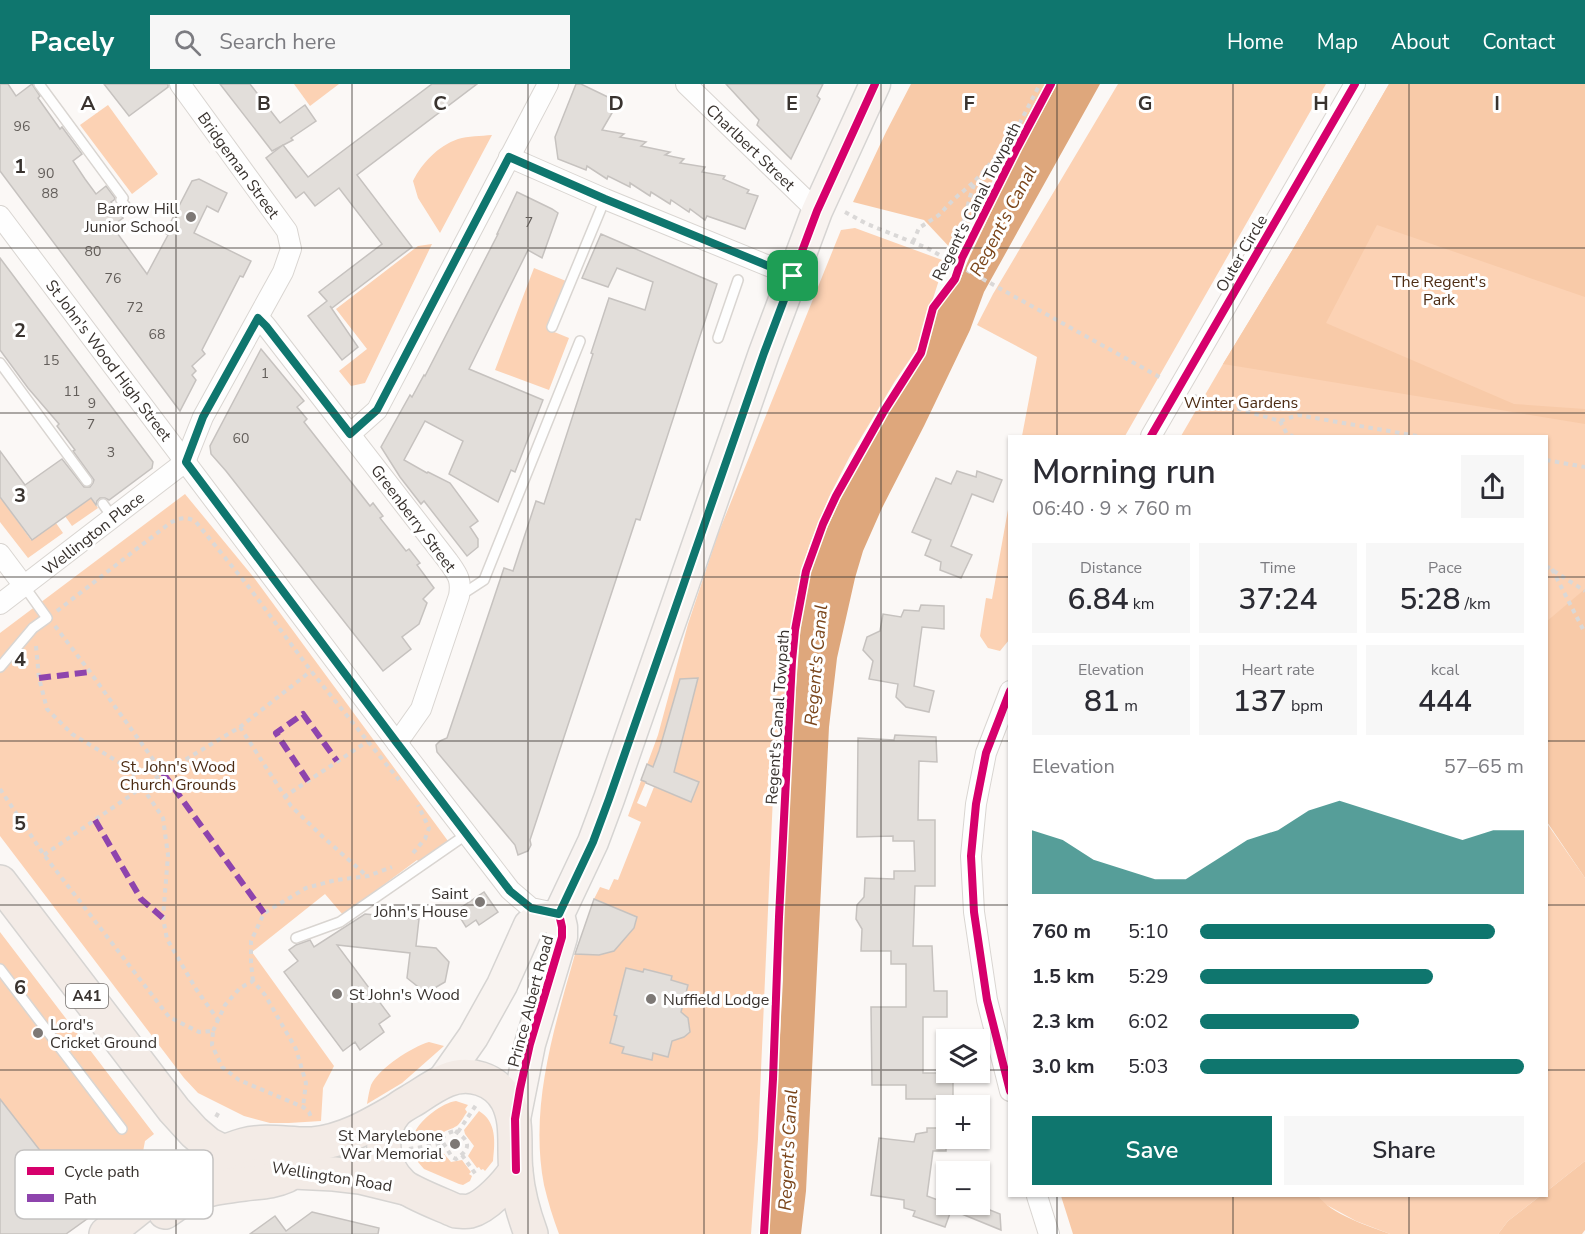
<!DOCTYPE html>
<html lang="en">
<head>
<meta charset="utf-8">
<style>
	:root { --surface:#fff; --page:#f7f7f7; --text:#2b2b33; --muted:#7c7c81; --accent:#0f766e }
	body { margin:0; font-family:"Nunito Sans",sans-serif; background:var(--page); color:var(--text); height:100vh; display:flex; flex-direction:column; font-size:22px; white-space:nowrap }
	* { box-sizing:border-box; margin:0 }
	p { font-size:20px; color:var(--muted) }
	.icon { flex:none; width:33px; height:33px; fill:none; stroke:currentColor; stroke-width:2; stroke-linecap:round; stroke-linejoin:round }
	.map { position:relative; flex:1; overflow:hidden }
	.panel { position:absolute; left:1008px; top:351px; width:540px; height:762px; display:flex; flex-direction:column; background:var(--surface); border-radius:0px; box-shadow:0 2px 4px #0004 }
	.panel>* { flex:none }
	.controls { position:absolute; left:936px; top:945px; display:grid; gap:12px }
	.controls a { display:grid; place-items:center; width:54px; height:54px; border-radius:0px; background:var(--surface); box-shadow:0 2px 4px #0004; font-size:30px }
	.pin { position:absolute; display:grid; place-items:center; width:51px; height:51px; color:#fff; margin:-26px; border-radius:12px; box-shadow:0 3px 9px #0006 }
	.round { display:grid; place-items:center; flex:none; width:63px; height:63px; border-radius:0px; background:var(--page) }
	.headline { display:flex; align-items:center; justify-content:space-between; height:102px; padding:0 24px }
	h1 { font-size:33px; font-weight:600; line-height:45px }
	.metrics { display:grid; grid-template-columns:repeat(3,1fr); gap:9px; height:102px; padding:6px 24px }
	.metrics div { display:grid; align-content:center; border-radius:0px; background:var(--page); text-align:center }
	.metrics b { font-size:30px; font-weight:600 }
	.metrics small { font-size:16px; font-weight:400 }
	.metrics p { font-size:16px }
	.chart { height:168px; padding:12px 24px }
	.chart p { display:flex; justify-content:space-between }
	.chart svg { width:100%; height:108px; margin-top:6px; fill:var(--accent); opacity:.7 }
	.button { display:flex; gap:12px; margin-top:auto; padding:12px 24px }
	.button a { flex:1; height:69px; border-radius:0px; background:var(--accent); color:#fff; font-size:24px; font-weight:600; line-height:69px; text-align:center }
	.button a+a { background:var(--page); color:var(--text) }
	ul { padding:0 24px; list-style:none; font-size:20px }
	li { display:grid; grid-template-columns:96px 72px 1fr; align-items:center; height:45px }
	li i { height:15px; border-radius:8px; background:var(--accent) }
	header { display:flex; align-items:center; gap:36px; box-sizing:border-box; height:84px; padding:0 30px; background:var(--accent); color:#fff }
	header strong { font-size:28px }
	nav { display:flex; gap:33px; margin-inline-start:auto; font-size:21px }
	.search { width:420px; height:54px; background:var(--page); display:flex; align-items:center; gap:15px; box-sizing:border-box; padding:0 21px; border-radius:0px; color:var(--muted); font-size:22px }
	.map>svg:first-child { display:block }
	.green { fill:#fcd2b4; fill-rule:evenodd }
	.forest { fill:#f8caa8 }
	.water { fill:#dea77c }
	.building { fill:#e2deda; stroke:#c6c2bf; stroke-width:1.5 }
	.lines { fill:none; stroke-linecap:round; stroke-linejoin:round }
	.lane-casing { stroke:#d9d5d1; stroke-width:12 }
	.street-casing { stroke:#d9d5d1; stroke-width:22 }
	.primary-casing { stroke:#d6d4d2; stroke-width:33 }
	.highway-casing { stroke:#d6d4d2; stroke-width:36 }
	.path { stroke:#dad8d7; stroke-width:4; stroke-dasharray:4.5 4.5; stroke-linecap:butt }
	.lane { stroke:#fefefe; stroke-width:9 }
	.street { stroke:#fefefe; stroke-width:20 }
	.primary { stroke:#f8f3f0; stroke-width:30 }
	.highway { stroke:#f3ebe6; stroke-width:33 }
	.quiet { stroke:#8e44ad; stroke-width:6; stroke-dasharray:12 6; stroke-linecap:butt }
	.cycleway-casing { stroke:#fff; stroke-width:11 }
	.cycleway { stroke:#d6006c; stroke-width:8 }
	.route-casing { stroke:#fff; stroke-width:12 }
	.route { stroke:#0f766e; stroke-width:8 }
	.grid { fill:none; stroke:#39332f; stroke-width:1.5; stroke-opacity:0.55 }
	.poi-dot { fill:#7d7875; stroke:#fff; stroke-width:2 }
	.labels { text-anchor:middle; stroke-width:6; stroke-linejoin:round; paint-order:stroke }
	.number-label { font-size:14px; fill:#635e5a }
	.shield { fill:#fff; stroke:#74706d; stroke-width:1.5 }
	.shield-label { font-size:15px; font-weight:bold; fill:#39332f }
	.street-label { font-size:16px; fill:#39332f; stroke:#fff }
	.poi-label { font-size:16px; fill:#39332f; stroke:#fff; text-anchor:end }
	.park-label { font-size:16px; fill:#4c2b12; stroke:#fff }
	.water-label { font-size:18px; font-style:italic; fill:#7a451a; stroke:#fff }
	.key { fill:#fff; stroke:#c4c2c1; stroke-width:1.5 }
	.key-label { font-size:16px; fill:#39332f }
	.grid-label { font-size:20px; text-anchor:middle; font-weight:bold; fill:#39332f; stroke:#fff; stroke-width:6; stroke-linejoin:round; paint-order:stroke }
</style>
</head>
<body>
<header>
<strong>Pacely</strong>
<div class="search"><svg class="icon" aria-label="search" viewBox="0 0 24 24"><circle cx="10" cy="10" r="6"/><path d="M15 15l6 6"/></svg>Search here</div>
<nav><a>Home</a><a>Map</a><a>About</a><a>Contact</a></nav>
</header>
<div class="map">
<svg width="1585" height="1150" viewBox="0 0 1585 1150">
	<rect width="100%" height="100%" fill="#fbf8f6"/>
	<!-- green -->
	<g class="green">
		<polygon points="294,0 339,0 310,22"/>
		<polygon points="1118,0 1326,0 1125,352 1022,352 1037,273 977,241 993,210"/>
		<polygon points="1389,0 1585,0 1585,702 1547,651 1546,352 1181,352 1223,280 1296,160"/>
		<polygon points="108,21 158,90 132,110 80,41"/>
		<path d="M492 51 440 149 418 114 413 97C422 79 438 62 458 55 468 52 481 52 492 51Z"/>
		<path d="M855 144 945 177 917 265 895 297 850 372 829 413 809 462 801 489 795 515 773 712 758 1055 751 1150H559C553 1134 548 1118 544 1101 529 1023 554 945 575 870 593 871 602 872 617 863L594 815 600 803 609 806 614 795 618 796 641 738 628 732 658 651 688 540 718 450 841 146ZM662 661 664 685 691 717 654 703 646 723 637 719 646 698 641 695 647 681 653 683ZM626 884 643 888 645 885 672 892 671 896 688 901 680 930 688 934 690 947 673 952 668 972 653 969 651 976 623 969 624 963 611 959 617 932 614 931Z"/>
		<polygon points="432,160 365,299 351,302 339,287 367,265 336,225 418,162"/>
		<polygon points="534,184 566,197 547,245 569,254 549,306 495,286"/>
		<polygon points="185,410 255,495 448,757 419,778 417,776 343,831 325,810 252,868 334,982 323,1004 321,1037 289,1039 270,1039 244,1032 198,1009 184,994 0,752 0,549"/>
		<polygon points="0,413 31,456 56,439 63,449 28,474 0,438"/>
		<polygon points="91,414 98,424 72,442 65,432"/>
		<polygon points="1009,420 1009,556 1000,567 988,564 980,552 986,514 992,515"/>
		<polygon points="1546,738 1585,794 1585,1077 1547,1107"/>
		<polygon points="0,848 154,1050 145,1057 142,1073 151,1084 66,1150 0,1150"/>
		<path d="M429 958 444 962 402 999 367 1020C368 1014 369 1007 371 1001 379 984 412 963 429 958Z"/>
		<path d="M456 1017 468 1021 465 1025 467 1028C464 1032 461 1038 458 1041 449 1048 444 1043 437 1057L420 1059 417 1057 415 1048C421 1035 442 1019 456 1017Z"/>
		<path d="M479 1027C497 1038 495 1058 493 1077L485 1087 483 1085 481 1086 479 1083 477 1084 468 1072 474 1062 465 1050 464 1046Z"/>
		<polygon points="440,1065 451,1078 462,1076 471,1088 469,1090 472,1092 470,1097 463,1101 459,1100 424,1085 418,1078 417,1070"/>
		<polygon points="1319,1112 1540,1112 1508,1137 1498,1150 1390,1150 1356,1137 1323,1119"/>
	</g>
	<!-- forest -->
	<g class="forest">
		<polygon points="911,0 1045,0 954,168 924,136 853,118 886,48"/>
		<polygon points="1389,0 1585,0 1585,213 1377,141 1326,239 1514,320 1585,325 1585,340 1223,280 1296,160"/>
		<polygon points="1585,505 1585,794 1547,738 1546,538"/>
		<polygon points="1585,1077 1585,1146 1582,1150 1498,1150 1508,1137 1540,1112 1546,1112 1547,1107"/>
		<path d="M1061 1112H1319C1328 1129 1371 1143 1390 1150H1073Z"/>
	</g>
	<!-- water -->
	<polygon class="water" points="1057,0 1100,0 984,208 970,246 924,342 882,424 863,467 855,494 837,574 829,643 806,1107 801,1150 766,1150 774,1061 783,896 784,789 793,643 802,525 809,494 822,455 846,403 891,320 923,273 932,236 941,220 961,194 970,172 1017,74"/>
	<!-- building -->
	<g class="building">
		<polygon points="0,0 8,0 16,12 32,0 40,12 38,14 60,45 62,43 82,70 73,77 85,95 96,110 106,102 115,114 114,116 111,118 123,134 112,142 147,190 168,151 165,149 192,97 199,95 227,109 218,128 207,122 194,149 251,177 243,193 240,192 202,266 205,270 192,282 196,287 192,291 196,296 180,327 0,87"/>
		<polygon points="104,0 168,0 168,3 129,32"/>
		<polygon points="220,0 250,0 280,39 305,21 316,37 291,54 293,56 272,67"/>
		<polygon points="432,0 477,0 357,91 412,163 332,224 330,222 358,263 342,276 308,232 327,217 319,208 382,160 339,104 315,122 304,108 296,114 266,74 283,61 308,93"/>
		<polygon points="576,0 581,0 614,16 613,19 616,22 602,46 624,50 620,53 646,58 641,62 670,68 665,71 684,75 680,79 705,83 702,88 725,92 723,95 749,106 747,109 758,112 745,145 707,132 705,136 690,125 689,128 671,116 670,120 651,108 650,112 630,99 630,103 608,92 607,95 587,82 586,86 558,75 555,53"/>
		<polygon points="726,0 823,0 817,12 820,15 791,75 757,41 759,36"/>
		<polygon points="517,108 552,125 558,129 542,174 528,166 469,285 543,316 515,388 511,386 498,418 449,390 463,357 425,337 404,376 427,389 428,388 450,399 478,437 470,443 478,455 478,463 467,472 424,417 421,420 400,393 381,363 410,311 412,313 424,291 425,292 498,150 497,150"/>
		<polygon points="601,150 717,200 640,436 636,435 530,756 531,761 528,767 518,771 515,761 437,668 436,661 440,657 447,654 504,484 513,487 536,417 544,420 593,270 591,269 609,214 645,226 653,198 617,184 608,203 582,194"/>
		<polygon points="0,174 153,378 152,384 109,416 105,414 100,414 97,417 96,421 91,414 32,456 0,413 0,367 25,401 62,375 84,403 90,403 93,399 94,396 73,367 75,366 57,342 59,340 28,304 0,266"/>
		<polygon points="261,265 304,317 297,323 307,335 304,338 370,422 373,419 383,432 380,434 406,467 409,465 420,479 417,481 434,504 423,515 427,519 419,540 402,553 411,565 383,587 226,387 211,370 210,362"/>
		<polygon points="957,387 976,393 977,387 1002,396 993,418 972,410 951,462 972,471 961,494 940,486 941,478 925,471 931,456 912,448 936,394 951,400"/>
		<polygon points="921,521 944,522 944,545 922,543 914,602 934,607 929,628 906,623 896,613 898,600 869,595 873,577 863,566 867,553 880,547 883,530 901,533 904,526 919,527"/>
		<polygon points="698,594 674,688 699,698 691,718 646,699 646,698 641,696 647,680 653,683 659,667 680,595"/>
		<polygon points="895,651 936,653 937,678 919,677 918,736 935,736 935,802 915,802 913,862 932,862 934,907 947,907 947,933 923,933 923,989 953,989 953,1015 906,1015 906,1001 872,1001 871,923 906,923 906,880 891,880 891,867 861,867 862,845 856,835 857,821 864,813 865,794 894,795 894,787 915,787 914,757 893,757 893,752 857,753 858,654 894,656"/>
		<polygon points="484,808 498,828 479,841 476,836 466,843 456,827"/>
		<polygon points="594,815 637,833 634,844 614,867 599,871 575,870"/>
		<polygon points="365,830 419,835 416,862 436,864 449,878 445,898 426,909 407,894 410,869 337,861 390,932 379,940 384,948 360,966 355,958 343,967 284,888 298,877 289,866 296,861 310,856 314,863"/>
		<polygon points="626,884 643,888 644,885 672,892 671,896 688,901 681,928 688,934 690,948 684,953 672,957 668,973 653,969 652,976 622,969 624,963 610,959 617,932 614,931"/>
		<polygon points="0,1015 91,1132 66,1150 0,1150"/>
		<polygon points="927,1044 946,1044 946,1067 933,1067 927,1112 946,1119 946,1120 953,1121 945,1143 913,1132 915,1127 904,1124 904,1116 871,1111 879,1054 914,1058 916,1050 927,1048"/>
		<polygon points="954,1120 975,1120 1000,1130 1001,1146 952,1126"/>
		<polygon points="312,1128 379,1144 378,1150 250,1150 275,1132 286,1147"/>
	</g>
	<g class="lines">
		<!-- lane casing -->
		<g class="lane-casing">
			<g id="lane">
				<polyline points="39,0 123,114 121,116 126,123"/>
				<polyline points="552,243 605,115"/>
				<polyline points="718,254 738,196"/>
				<polyline points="0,279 87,397"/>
				<polyline points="103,420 113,434"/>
				<polyline points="461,511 484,496 580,257"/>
				<polyline points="0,583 33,544 47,534 24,502"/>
				<polyline points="296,854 340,838 467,750"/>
				<polyline points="0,885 122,1045"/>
			</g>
		</g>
		<!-- street casing -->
		<g class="street-casing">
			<g id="street">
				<polyline points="686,0 817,127"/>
				<polyline points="509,73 605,115 793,192"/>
				<polyline points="0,132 397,659 510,806 531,824 555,829"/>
				<path d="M259 234 266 242 448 477C457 490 462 495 459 512L421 625 397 659"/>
				<polyline points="350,350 377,326 548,0"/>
				<polyline points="1151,352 1355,0"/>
				<polyline points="0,470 24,502"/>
				<polyline points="0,520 185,378 203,333 283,188 291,165 287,147 180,0"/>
				<polyline points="1010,607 986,669 976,720 971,772 974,828 987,916 1010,1007"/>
				<polyline points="1037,1112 1049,1150"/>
			</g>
		</g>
		<!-- primary casing -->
		<g class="primary-casing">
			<g id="primary">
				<polyline points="440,1000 473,953 502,901 529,841 535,836 559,830"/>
				<polyline points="515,1035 530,960 562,853 562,843 559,830 593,758 609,715 764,269 817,127 875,0"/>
			</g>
		</g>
		<!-- highway casing -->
		<g class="highway-casing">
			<g id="highway">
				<polyline points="0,798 174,1026 194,1048 208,1060 230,1071 247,1077 293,1088 334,1090 360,1093 405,1104"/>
				<path d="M516 1086C507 1100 486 1123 470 1127 465 1128 461 1127 456 1127 443 1121 411 1109 402 1101 381 1082 377 1049 396 1027 402 1021 412 1017 419 1012 428 1006 437 1000 447 996 469 987 495 995 507 1016 519 1039 513 1063 516 1088 518 1111 523 1128 531 1150"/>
				<path d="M165 1128C194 1106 210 1104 244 1100 259 1098 273 1098 286 1092"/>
				<path d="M106 1150C147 1119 194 1075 244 1061 267 1055 290 1061 313 1060 344 1057 371 1041 397 1026"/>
			</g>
		</g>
		<!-- path -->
		<g class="path">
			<polyline points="845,128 867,140 927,164 1163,295"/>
			<polyline points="913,158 919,144 939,131 953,116 975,97"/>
			<polyline points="962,174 958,166 958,159 970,113 975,97 1011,56 1040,0"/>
			<polyline points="1194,312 1280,337 1298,331 1417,352"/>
			<polyline points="1280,337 1287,350 1293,352"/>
			<polyline points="1546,376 1585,383"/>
			<polyline points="1546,482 1585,507"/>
			<polyline points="1552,485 1585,549"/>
			<path d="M57 527 170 439C179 434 187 432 196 438L248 502 311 587 399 696"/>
			<polyline points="55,542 90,588 163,689"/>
			<polyline points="36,562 39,594 47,625 72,650 130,685 163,734 168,771 163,834 167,855 196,905 218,936"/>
			<polyline points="240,643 291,722 323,753 367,792"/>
			<polyline points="0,705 44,771 169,933 199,948 213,947 212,961 222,983 239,996 303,1023 309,1028 312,1036"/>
			<polyline points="284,713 368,657"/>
			<polyline points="413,769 425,755 429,744 418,721"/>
			<polyline points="44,771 163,689 240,643 311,587"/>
			<polyline points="253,897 251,879 251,857 264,829 306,804 336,796 368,792 392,783"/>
			<polyline points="213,947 225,921 240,904 253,897 265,911 296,965 306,999 303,1023"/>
			<polyline points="216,1033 220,1026"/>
			<path d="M455 1047C470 1057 472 1064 456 1075L452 1073 442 1057C442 1051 450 1048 455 1047Z"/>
			<polyline points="458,1048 476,1021"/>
			<polyline points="409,1065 442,1060"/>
			<polyline points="462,1071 477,1092"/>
		</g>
		<!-- lane -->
		<use href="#lane" class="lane"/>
		<!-- street -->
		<use href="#street" class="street"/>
		<!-- primary -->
		<use href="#primary" class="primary"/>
		<!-- highway -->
		<use href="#highway" class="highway"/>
		<!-- quiet -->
		<g class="quiet">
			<polyline points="39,594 90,588"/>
			<polyline points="163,689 264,829"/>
			<polyline points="308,697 276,649 303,630 337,677"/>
			<polyline points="95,736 141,815 163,834"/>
		</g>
		<!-- cycleway casing -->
		<g class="cycleway-casing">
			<g id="cycleway">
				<polyline points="266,242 332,326"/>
				<polyline points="1151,352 1355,0"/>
				<polyline points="1010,607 986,669 976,720 971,772 974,828 987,916 1010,1007"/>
				<polyline points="516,1086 515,1035 520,1005 530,960 562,853 562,843 559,830 593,758 609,715 764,269 817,127 875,0"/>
				<polyline points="764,1150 773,995 779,833 792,577 795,546 806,487 823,440 836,412 884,327 921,269 933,224 955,195 962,174 1017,64 1051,0"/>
			</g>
		</g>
		<!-- cycleway -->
		<use href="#cycleway" class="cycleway"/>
	</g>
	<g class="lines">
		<!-- route casing -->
		<g class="route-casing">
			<polygon id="route" points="509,73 605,115 793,192 764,269 609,715 593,758 559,830 531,824 510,807 397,659 186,378 203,333 258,234 266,242 350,350 377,326"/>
		</g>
		<!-- route -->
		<use href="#route" class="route"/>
	</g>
	<!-- grid -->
	<path class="grid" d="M176 0V1150M352 0V1150M528 0V1150M704 0V1150M881 0V1150M1057 0V352M1233 0V352M1409 0V352M0 164H1585M0 329H1585M0 493H1010M1546 493H1585M0 657H1010M1546 657H1585M0 821H1010M1546 821H1585M0 986H946M980 986H1010M1546 986H1585M1057 1112V1150M1233 1112V1150M1409 1112V1150"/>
	<!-- markers -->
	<g class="poi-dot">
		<circle cx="191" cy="133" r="6"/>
		<circle cx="480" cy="818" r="6"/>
		<circle cx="337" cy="910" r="6"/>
		<circle cx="651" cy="915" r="6"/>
		<circle cx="38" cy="949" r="6"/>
		<circle cx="455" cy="1060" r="6"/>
	</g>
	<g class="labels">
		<!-- number labels -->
		<g class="number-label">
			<text x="22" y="47">96</text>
			<text x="46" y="94">90</text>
			<text x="50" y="114">88</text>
			<text x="529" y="143">7</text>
			<text x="93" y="172">80</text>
			<text x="113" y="199">76</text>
			<text x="135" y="228">72</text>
			<text x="157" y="255">68</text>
			<text x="51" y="281">15</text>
			<text x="265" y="294">1</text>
			<text x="72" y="312">11</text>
			<text x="92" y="324">9</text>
			<text x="91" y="345">7</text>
			<text x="241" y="359">60</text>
			<text x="111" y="373">3</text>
		</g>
		<!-- shield labels -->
		<rect class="shield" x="66" y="900" width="42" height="24" rx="4.5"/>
		<g class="shield-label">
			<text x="87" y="917">A41</text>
		</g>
		<!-- street labels -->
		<g class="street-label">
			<text transform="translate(751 63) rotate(44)" y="6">Charlbert Street</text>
			<text transform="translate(239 81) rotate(54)" y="6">Bridgeman Street</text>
			<text transform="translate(976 117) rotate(-63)" y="6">Regent's Canal Towpath</text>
			<text transform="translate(1241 169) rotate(-60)" y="6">Outer Circle</text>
			<text transform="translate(109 276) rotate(53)" y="6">St John's Wood High Street</text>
			<text transform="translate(414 434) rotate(53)" y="6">Greenberry Street</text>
			<text transform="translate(93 449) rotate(-38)" y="6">Wellington Place</text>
			<text transform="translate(777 633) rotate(-86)" y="6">Regent's Canal Towpath</text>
			<text transform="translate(530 917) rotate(-75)" y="6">Prince Albert Road</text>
			<text transform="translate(332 1092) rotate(9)" y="6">Wellington Road</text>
		</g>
		<!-- poi labels -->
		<g class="poi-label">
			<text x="179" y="130">Barrow Hill<tspan x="179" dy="18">Junior School</tspan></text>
			<text x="468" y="815">Saint<tspan x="468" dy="18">John's House</tspan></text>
			<text x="349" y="916" text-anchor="start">St John's Wood</text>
			<text x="663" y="921" text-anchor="start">Nuffield Lodge</text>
			<text x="50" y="946" text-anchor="start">Lord's<tspan x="50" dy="18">Cricket Ground</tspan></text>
			<text x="443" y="1057">St Marylebone<tspan x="443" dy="18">War Memorial</tspan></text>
		</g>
		<!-- park labels -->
		<g class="park-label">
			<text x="1439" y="203">The Regent's<tspan x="1439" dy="18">Park</tspan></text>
			<text x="1241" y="324">Winter Gardens</text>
			<text x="178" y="688">St. John's Wood<tspan x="178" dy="18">Church Grounds</tspan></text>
		</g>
		<!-- water labels -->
		<g class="water-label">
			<text transform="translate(1003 137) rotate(-62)" y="6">Regent's Canal</text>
			<text transform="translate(816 581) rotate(-85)" y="6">Regent's Canal</text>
			<text transform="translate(788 1066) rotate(-87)" y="6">Regent's Canal</text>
		</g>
	</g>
	<!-- legend -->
	<rect x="15" y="1066" width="198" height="69" rx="9" class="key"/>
	<rect x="27" y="1083" width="27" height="8" fill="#d6006c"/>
	<rect x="27" y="1110" width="27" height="8" fill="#8e44ad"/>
	<g class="key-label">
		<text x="64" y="1093">Cycle path</text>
		<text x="64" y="1120">Path</text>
	</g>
	<g class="grid-label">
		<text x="88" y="26">A</text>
		<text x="264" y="26">B</text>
		<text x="440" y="26">C</text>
		<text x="616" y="26">D</text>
		<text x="792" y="26">E</text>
		<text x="969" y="26">F</text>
		<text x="1145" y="26">G</text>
		<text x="1321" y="26">H</text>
		<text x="1497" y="26">I</text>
		<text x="20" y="89">1</text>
		<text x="20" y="253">2</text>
		<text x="20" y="418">3</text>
		<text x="20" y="582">4</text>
		<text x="20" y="746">5</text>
		<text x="20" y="910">6</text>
	</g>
</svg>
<div class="controls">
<a><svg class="icon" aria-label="layers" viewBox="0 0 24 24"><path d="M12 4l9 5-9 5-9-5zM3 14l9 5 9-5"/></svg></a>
<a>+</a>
<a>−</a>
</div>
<div class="pin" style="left:793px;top:192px;background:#1e9e55"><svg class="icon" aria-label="arrive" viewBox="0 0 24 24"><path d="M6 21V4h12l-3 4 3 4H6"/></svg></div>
<section class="panel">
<div class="headline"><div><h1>Morning run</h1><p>06:40 · 9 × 760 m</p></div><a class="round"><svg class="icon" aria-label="share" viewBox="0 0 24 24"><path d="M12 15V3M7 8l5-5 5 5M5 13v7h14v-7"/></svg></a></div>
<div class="metrics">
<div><p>Distance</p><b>6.84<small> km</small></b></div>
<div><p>Time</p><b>37:24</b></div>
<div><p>Pace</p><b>5:28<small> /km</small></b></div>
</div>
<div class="metrics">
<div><p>Elevation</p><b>81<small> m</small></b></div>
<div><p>Heart rate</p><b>137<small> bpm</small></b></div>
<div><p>kcal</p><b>444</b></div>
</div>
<div class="chart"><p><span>Elevation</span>57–65 m</p>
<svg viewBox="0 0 160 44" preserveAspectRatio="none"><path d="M0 44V18L10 22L20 30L30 34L40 38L50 38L60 30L70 22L80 18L90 10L100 6L110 10L120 14L130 18L140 22L150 18L160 18V44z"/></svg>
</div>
<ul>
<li><b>760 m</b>5:10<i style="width:91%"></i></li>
<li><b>1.5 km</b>5:29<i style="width:72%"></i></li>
<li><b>2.3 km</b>6:02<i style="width:49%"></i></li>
<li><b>3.0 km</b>5:03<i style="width:100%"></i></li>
</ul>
<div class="button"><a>Save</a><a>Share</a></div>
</section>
</div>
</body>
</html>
